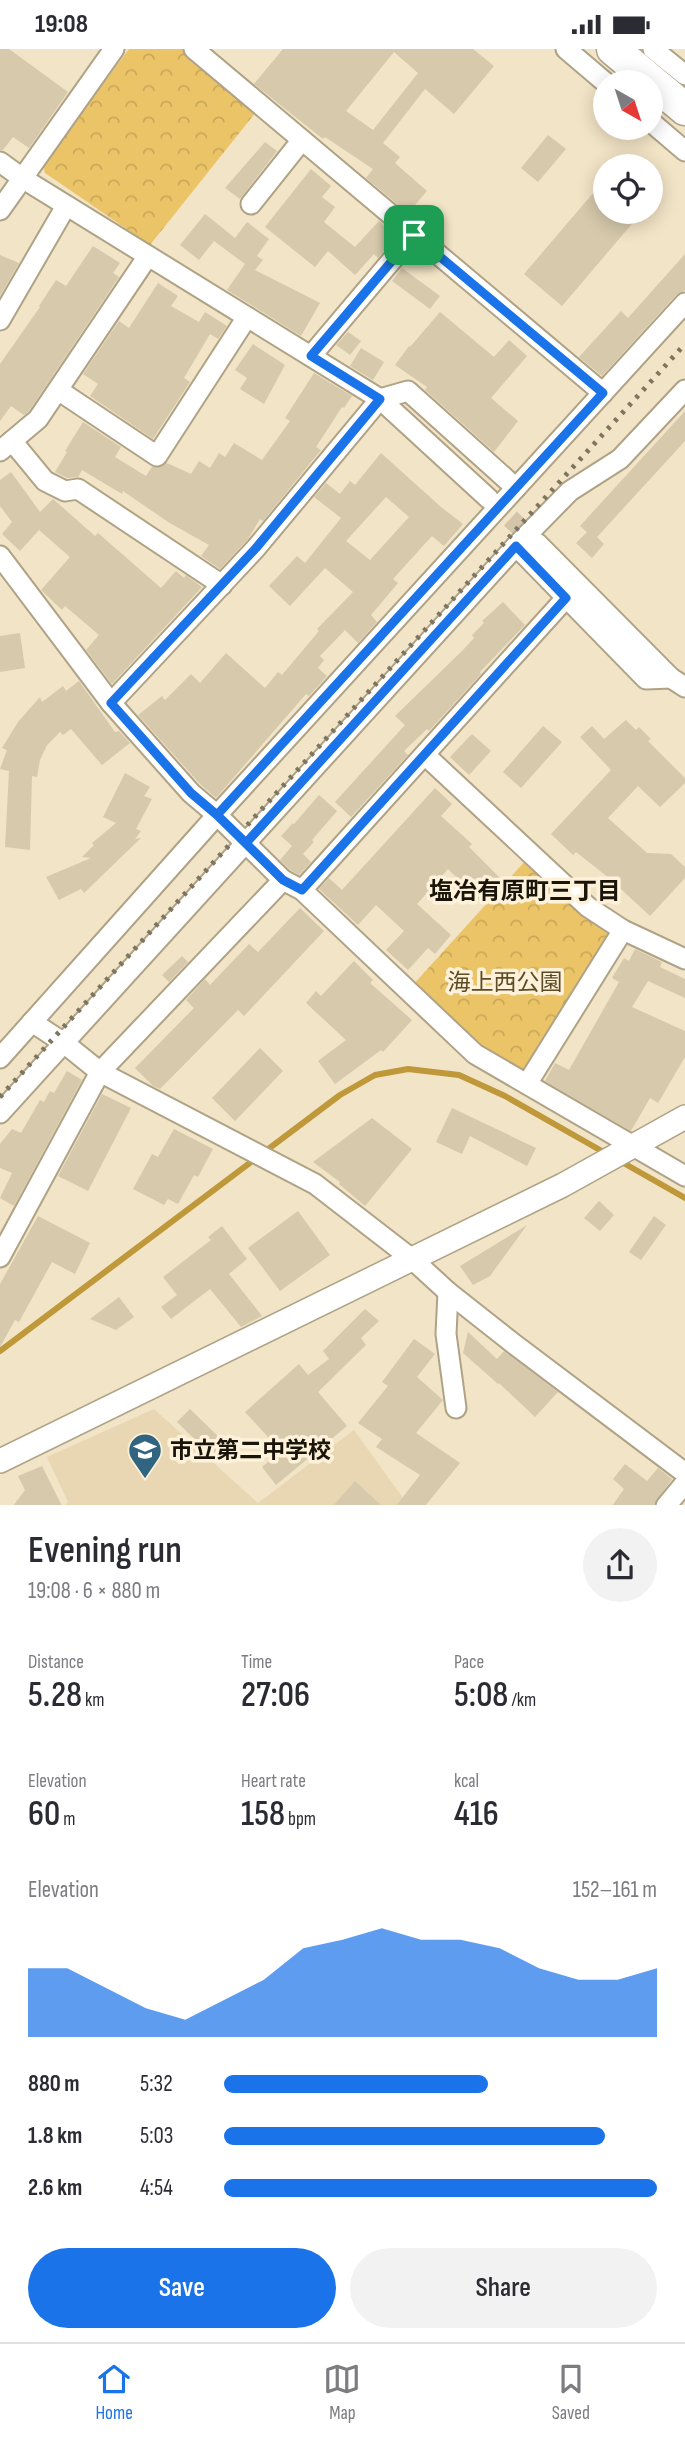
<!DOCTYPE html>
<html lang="en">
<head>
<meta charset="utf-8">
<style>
	:root { --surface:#fff; --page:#f2f2f3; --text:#2b2b33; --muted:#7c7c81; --line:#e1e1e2; --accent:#1a73e8 }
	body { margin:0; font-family:"Sofia Sans Condensed","Noto Sans JP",sans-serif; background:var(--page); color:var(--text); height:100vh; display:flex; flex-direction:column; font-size:26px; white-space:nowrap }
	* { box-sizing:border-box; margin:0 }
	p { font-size:23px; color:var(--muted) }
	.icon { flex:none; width:38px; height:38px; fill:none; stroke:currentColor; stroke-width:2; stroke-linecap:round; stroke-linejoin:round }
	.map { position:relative; height:1456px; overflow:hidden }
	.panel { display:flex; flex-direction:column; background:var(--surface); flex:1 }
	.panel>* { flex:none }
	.needle { width:46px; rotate:141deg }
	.buttons { position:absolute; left:593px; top:21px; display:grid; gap:14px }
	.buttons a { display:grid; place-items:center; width:70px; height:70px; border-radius:50%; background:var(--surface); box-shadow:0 4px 18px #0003; font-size:35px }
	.pin { position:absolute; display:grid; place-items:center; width:60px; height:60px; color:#fff; margin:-30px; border-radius:14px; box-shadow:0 4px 10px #0006 }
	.round { display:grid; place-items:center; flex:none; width:74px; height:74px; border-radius:37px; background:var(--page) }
	.summary { display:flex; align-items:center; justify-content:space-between; height:119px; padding:0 28px }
	h1 { font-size:38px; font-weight:600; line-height:52px }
	.figures { display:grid; grid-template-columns:repeat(3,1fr); gap:10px; height:119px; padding:7px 28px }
	.figures div { display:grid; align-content:center }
	.figures b { font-size:35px; font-weight:600 }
	.figures small { font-size:19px; font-weight:400 }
	.figures p { font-size:19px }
	.chart { height:196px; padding:14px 28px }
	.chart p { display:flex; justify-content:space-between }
	.chart svg { width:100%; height:126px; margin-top:7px; fill:var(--accent); opacity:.7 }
	.cta { display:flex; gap:14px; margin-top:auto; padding:14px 28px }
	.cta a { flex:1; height:80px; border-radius:42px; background:var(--accent); color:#fff; font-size:28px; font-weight:600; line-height:80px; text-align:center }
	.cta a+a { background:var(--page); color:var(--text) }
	ul { padding:0 28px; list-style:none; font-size:23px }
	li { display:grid; grid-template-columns:112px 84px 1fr; align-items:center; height:52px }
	li i { height:18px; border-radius:9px; background:var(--accent) }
	.status { display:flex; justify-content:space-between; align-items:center; height:49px; padding:0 35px; background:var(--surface); direction:ltr }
	.status svg { height:19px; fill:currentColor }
	.dock { display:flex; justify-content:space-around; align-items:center; height:98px; border-top:2px solid var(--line); background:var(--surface); font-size:19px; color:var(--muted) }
	.dock a { display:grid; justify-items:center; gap:4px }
	.dock .selected { color:var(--accent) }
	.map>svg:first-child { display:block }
	.built { fill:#e8d7b2 }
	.forest { fill:url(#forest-crowns) }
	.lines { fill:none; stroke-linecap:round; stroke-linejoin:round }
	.stream { stroke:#bf983a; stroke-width:6 }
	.building { fill:#d6c9ac; fill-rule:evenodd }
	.minor-tunnel { stroke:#d2c5aa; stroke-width:19; stroke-dasharray:19 10; stroke-linecap:butt }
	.minor-casing { stroke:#afa285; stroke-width:23 }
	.tertiary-casing { stroke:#afa285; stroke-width:26 }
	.trunk-casing { stroke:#afa285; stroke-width:35 }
	.minor { stroke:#fff; stroke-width:19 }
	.tertiary { stroke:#fff; stroke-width:23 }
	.trunk { stroke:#fff; stroke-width:32 }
	.rail { stroke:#7e7561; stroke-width:5; stroke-dasharray:3.5 7; stroke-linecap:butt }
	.route-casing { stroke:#fff; stroke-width:14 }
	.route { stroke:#1a73e8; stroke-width:9 }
	.labels { text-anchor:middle; stroke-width:7; stroke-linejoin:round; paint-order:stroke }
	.park-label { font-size:23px; fill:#5c4b25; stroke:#fdf1d9 }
	.poi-label { font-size:23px; font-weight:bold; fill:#1a150a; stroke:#fdf1d9; text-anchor:start }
	.neighbourhood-label { font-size:24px; font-weight:bold; fill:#1a150a; stroke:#fdf1d9 }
</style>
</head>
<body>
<div class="status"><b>19:08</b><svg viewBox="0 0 49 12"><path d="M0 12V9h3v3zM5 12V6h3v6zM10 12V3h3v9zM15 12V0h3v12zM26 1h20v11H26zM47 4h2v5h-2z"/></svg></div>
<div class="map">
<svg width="685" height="1457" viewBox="0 0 685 1457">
	<defs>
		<pattern id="forest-crowns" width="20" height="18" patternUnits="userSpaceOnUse" patternTransform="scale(1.75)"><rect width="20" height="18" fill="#ecc468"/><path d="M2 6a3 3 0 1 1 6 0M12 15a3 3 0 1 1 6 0" fill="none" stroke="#caa859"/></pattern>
	</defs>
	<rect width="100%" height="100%" fill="#f2e4c6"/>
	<!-- built -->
	<polygon class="built" points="154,1360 258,1454 354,1381 408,1456 65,1456 68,1453 47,1408"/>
	<!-- forest -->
	<g class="forest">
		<polygon points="129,0 182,0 256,63 150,196 45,124 43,115"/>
		<polygon points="526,811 608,881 610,889 527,1022 517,1023 479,1001 412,937"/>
	</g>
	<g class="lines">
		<!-- stream -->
		<g class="stream">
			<polyline points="620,1112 685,1149"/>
			<polyline points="0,1302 340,1046 375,1026 408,1020 459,1026 505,1047 607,1105"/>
		</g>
	</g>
	<!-- building -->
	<g class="building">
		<polygon points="0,0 9,0 68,43 29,99 13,88 3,101 0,101"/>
		<path d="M283 0H473L494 17 454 65 425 40 383 94 400 108 395 114 427 142 408 164 366 129 373 120 325 88 323 90 254 35ZM394 3 418 24 373 81 346 62Z"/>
		<polygon points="548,86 566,100 538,133 521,119"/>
		<polygon points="265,93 277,102 240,150 225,139"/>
		<polygon points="311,120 331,137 322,148 335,158 324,173 355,198 379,172 391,182 390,184 395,189 378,209 374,205 355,226 328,202 315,218 265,178"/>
		<polygon points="606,129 606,163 642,163 562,257 524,225"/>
		<polygon points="205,165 235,189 247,173 269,190 257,207 263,211 255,221 320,254 301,287 227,241 245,215 214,192 199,211 180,196"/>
		<polygon points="93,197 120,214 113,224 119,228 29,362 24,366 11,357 0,372 0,315 40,258 39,257 56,231 66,237"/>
		<polygon points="685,205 685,241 676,246 602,327 579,308 621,262 628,269"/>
		<polygon points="0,206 19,214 0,247"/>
		<polygon points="402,219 440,247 430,260 392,232"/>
		<polygon points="158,234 178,247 171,257 199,273 205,263 227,277 218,290 210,285 184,329 190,333 153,390 90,347 98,335 83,325 119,272 129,279"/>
		<polygon points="440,263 494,308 509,291 527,307 491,349 518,372 494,403 425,341 427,338 395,316 409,297 410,298"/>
		<polygon points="348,283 361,292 350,306 336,296"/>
		<polygon points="253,295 285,316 264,355 240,340 247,329 235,321"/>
		<polygon points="361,299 384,313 373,331 350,317"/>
		<polygon points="314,324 352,347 344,359 342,358 316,398 321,401 263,472 260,470 248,490 220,520 201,507 209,496 168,473 123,442 122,445 82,421 78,428 67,429 55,423 67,403 65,402 83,373 121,398 115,408 146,427 152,418 162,418 167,414 191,425 199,412 210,419 219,404 225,408 234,394 262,411 290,372 285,369"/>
		<polygon points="685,362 685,392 597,488 604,495 592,509 576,494 587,483 580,477"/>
		<path d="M381 404 441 458 463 475 444 497 432 487 393 530 398 534 371 566 377 573 358 594 345 581 320 607 324 611 318 619 327 627 309 647 306 645 216 749 200 735 138 666 162 647 165 651 191 625 200 634 226 604 265 639 278 623 282 626 319 582 317 580 353 543 325 519 290 557 269 537 297 507 305 514 341 469 314 448 326 434 340 445 350 432 355 436ZM386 448 409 468 370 511 346 492Z"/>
		<polygon points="11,423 40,463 53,450 95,487 98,484 161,539 176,522 184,529 186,526 202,538 112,635 86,601 99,586 65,557 62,561 41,541 70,508 39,481 20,502 2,485 12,473 0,457 0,431"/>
		<polygon points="503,553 525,576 480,623 481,625 429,682 427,680 404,702 408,706 351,768 335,753 405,676 395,667 463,601 474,589 472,586 484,574 482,572"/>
		<polygon points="20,584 25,619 0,623 0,587"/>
		<polygon points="79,632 115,683 119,682 130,694 102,716 71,680 63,686 60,683 47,696 40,711 37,728 32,727 30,801 5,798 9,722 0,720 7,701 2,699 18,673 40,648 42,653 63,637 66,642"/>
		<polygon points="626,671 636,681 639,678 651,690 648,692 685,729 685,734 660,758 638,737 608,769 647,804 671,805 685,818 685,829 650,867 609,829 576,803 573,806 551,785 611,721 580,688 592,677 604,690"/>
		<polygon points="543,677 562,693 521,739 503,723"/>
		<polygon points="472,685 491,702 469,726 450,708"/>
		<polygon points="125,724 150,738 144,747 152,750 136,780 141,782 135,790 141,789 84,844 81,840 59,851 46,828 91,809 82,808 94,796 92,794 116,774 103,768"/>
		<polygon points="435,739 452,755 441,767 472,795 469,798 501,830 480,852 448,820 417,855 451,886 435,905 428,899 408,921 386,901 404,882 376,856 358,876 319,840 329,829 342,841"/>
		<polygon points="319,746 337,762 312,791 314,793 303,805 311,813 299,826 290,821 280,811 292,797 281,787 293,774 294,775"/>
		<polygon points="300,859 324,882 244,967 238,961 160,1040 153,1037 135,1019 194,959 186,951 205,930 210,936 249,895 258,903"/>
		<polygon points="635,900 662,913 660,918 685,930 685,949 648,932 632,958 685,982 685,1008 658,1054 650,1049 631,1082 545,1032 555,1014 569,1021 619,933 612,929 624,909 629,912"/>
		<polygon points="182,907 188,913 169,933 162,926"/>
		<polygon points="354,912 373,931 370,934 412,971 383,1003 381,1001 335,1035 318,1012 346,991 306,954 316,942 321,947"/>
		<polygon points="260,999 283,1022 235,1072 212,1049"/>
		<polygon points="67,1022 82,1031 14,1157 0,1149 12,1124 0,1119 0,1095 12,1080 21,1084 40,1051 44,1053 50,1042 54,1044"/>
		<polygon points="102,1045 131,1059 88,1142 58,1127"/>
		<polygon points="452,1059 536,1099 527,1117 470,1087 462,1105 436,1093"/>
		<polygon points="372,1069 412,1100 365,1157 339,1135 340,1133 313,1113"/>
		<polygon points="174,1080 213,1100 198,1128 194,1126 178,1155 168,1150 164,1156 133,1140 152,1105 158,1108"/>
		<polygon points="599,1152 614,1166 600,1182 584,1169"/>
		<polygon points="298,1162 330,1206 280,1242 248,1199"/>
		<polygon points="38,1167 90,1194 75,1225 52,1213 19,1273 15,1271 0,1298 0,1235"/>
		<polygon points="654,1167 666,1176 641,1211 629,1203"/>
		<polygon points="527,1176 490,1227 473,1236 460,1217"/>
		<polygon points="222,1177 247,1210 229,1225 262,1267 241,1278 210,1240 171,1270 161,1258 177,1246 163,1228 211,1191 208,1188"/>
		<polygon points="119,1248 134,1268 116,1281 90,1270"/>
		<polygon points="365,1260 379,1272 361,1289 366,1296 318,1343 347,1377 276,1436 262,1418 281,1402 245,1363 299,1315 308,1326 329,1310 323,1302"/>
		<polygon points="468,1283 497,1310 504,1302 558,1343 535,1368 499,1334 498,1335 463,1304"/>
		<polygon points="414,1290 435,1305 417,1328 443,1351 416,1384 460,1414 425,1457 396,1457 420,1426 376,1398 382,1390 358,1374 388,1337 382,1333"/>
		<polygon points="190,1360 229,1398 216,1411 177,1373"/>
		<polygon points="625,1415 647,1432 658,1419 672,1430 653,1457 612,1457 624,1440 613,1430"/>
		<polygon points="42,1417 62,1457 13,1457 25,1441 18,1427"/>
		<polygon points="355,1432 382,1457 333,1457"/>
	</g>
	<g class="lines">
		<!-- minor-tunnel -->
		<polyline class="minor-tunnel" points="489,450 537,494"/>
		<!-- minor casing -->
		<g class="minor-casing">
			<g id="minor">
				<polyline points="194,0 603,344"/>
				<polyline points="566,0 606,34"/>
				<polyline points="653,0 685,26"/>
				<polyline points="651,73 685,102"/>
				<polyline points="0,113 22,129 380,350 489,450"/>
				<polyline points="251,155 302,91"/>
				<polyline points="0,161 114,0"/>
				<polyline points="0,271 66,157"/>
				<polyline points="311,307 414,185"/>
				<polyline points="58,341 157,407 247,268"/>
				<polyline points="12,392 45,432 65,442 78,440 222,536"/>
				<polyline points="0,402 38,370 148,207"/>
				<polyline points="537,494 671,629 685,638"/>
				<polyline points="516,497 646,630 671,629"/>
				<polyline points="0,507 111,654 191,744 217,766 283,831 302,841 475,1005 685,1127"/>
				<polyline points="111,654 256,499 380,350 408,342 516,439"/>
				<polyline points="425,706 588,858 623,881 685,910"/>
				<polyline points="302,841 566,549"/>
				<polyline points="32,973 64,994 100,1023 315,1135 412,1210 448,1243 514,1295 685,1424"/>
				<polyline points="0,1009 217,766 685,254"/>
				<polyline points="527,1035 623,881"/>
				<polyline points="0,1064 516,497 570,442 620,410 685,341"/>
				<polyline points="0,1208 100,1023 283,831"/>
				<polyline points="448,1243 446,1285 456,1359"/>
				<polyline points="666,1457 685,1434"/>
			</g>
		</g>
		<!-- tertiary casing -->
		<g class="tertiary-casing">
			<polyline id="tertiary" points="0,1412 563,1136 685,1068"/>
		</g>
		<!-- trunk casing -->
		<g class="trunk-casing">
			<polyline id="trunk" points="613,0 685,60"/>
		</g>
		<!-- minor -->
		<use href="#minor" class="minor"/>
		<!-- tertiary -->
		<use href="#tertiary" class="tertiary"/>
		<!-- trunk -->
		<use href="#trunk" class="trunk"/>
		<!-- rail -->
		<polyline class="rail" points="0,1048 685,295"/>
	</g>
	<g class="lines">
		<!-- route casing -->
		<g class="route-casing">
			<polyline id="route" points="414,186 311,307 380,350 256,499 111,654 191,744 217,766 283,831 302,841 566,549 516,497 246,794 217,766 603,344 414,186"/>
		</g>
		<!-- route -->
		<use href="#route" class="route"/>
	</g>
	<!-- icons -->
	<defs>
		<g id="school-pin" transform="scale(1.75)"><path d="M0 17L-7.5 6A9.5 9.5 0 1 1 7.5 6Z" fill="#316481" stroke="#fdf1d9"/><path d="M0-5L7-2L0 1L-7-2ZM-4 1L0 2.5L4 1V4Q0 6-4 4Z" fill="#fff"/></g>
	</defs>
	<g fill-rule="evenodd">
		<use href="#school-pin" x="145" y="1401"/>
	</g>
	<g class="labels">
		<!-- park labels -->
		<g class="park-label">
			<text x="505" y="941">海上西公園</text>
		</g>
		<!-- poi labels -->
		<g class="poi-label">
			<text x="170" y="1409">市立第二中学校</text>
		</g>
		<!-- neighbourhood labels -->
		<g class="neighbourhood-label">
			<text x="525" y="850">塩冶有原町三丁目</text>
		</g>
	</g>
</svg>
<div class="buttons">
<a><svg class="needle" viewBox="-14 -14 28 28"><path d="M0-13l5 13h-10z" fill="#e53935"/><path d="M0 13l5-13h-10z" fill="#7c7c81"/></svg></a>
<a><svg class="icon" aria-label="locate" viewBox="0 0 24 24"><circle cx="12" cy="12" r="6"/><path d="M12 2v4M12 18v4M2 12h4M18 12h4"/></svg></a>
</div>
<div class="pin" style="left:414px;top:186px;background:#1e9e55"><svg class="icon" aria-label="arrive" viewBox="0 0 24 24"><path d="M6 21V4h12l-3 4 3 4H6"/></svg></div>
</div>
<section class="panel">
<div class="summary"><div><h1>Evening run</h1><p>19:08 · 6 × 880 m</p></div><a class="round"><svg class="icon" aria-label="share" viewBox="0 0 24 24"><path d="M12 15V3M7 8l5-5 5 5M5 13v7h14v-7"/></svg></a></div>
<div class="figures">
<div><p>Distance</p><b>5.28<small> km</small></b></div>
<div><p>Time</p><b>27:06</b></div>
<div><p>Pace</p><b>5:08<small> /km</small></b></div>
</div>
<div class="figures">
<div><p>Elevation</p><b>60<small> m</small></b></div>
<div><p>Heart rate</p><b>158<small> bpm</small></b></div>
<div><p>kcal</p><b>416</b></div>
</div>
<div class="chart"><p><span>Elevation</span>152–161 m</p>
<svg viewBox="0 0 160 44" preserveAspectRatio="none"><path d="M0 44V20L10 20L20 27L30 34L40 38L50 31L60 24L70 13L80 10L90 6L100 10L110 10L120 13L130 20L140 24L150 24L160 20V44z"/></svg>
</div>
<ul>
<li><b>880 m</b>5:32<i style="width:61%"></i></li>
<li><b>1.8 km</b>5:03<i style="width:88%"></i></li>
<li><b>2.6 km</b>4:54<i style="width:100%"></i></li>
</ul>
<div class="cta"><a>Save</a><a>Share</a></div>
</section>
<nav class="dock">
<a class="selected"><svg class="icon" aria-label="home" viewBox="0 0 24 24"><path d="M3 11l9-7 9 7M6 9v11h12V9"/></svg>Home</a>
<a><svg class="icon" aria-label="map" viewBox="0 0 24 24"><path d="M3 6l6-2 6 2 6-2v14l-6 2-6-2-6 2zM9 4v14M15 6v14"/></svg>Map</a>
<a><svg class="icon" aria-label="saved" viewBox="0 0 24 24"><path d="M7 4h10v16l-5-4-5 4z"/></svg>Saved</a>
</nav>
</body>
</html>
